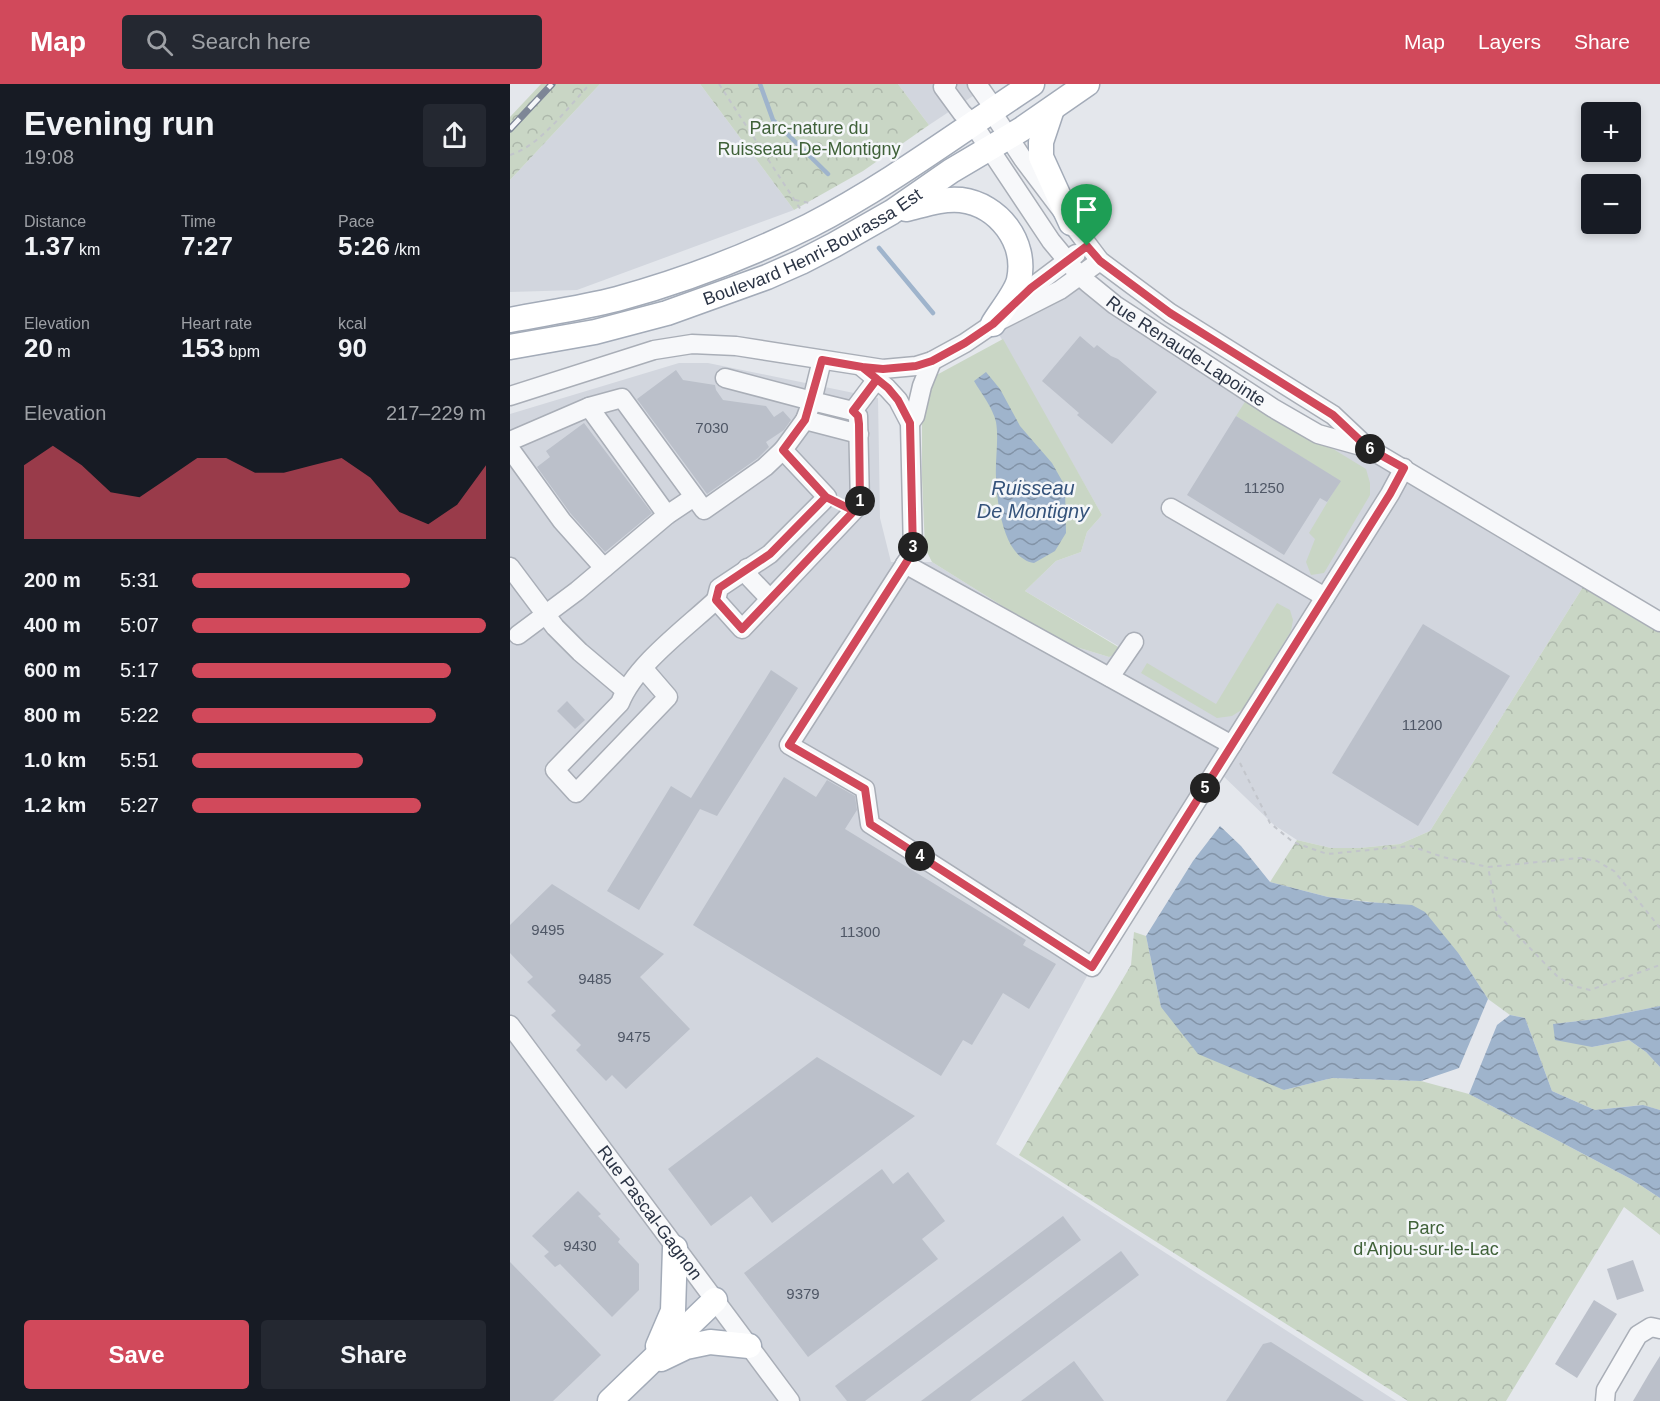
<!DOCTYPE html>
<html lang="en">
<head>
<meta charset="utf-8">
<style>
	:root { --surface:#171b24; --page:#242831; --text:#f1f3f6; --muted:#9ea1a6; --accent:#d1495b }
	body { margin:0; font-family:Arial,sans-serif; background:var(--page); color:var(--text); height:100vh; display:flex; flex-direction:column; font-size:22px; white-space:nowrap }
	* { box-sizing:border-box; margin:0 }
	p { font-size:20px; color:var(--muted) }
	.icon { flex:none; width:33px; height:33px; fill:none; stroke:currentColor; stroke-width:2; stroke-linecap:round; stroke-linejoin:round }
	.map { position:relative; flex:1; overflow:hidden }
	.details { display:flex; flex-direction:column; background:var(--surface); width:510px }
	.details>* { flex:none }
	.controls { position:absolute; left:1071px; top:18px; display:grid; gap:12px }
	.controls a { display:grid; place-items:center; width:60px; height:60px; border-radius:6px; background:var(--surface); box-shadow:0 3px 9px #0003; font-size:30px }
	.pin { position:absolute; display:grid; place-items:center; width:51px; height:51px; color:#fff; margin:-62px -26px; border-radius:50% 50% 50% 0; rotate:-45deg; box-shadow:0 0 6px #0007 }
	.pin .icon { rotate:45deg }
	.km { position:absolute; width:30px; height:30px; margin:-15px; border-radius:50%; background:#222; color:#fff; font-size:16px; line-height:30px; text-align:center }
	.round { display:grid; place-items:center; flex:none; width:63px; height:63px; border-radius:6px; background:var(--page) }
	.head { display:flex; align-items:center; justify-content:space-between; height:102px; padding:0 24px }
	h1 { font-size:33px; font-weight:800; line-height:45px }
	.stats { display:grid; grid-template-columns:repeat(3,1fr); gap:9px; height:102px; padding:6px 24px }
	.stats div { display:grid; align-content:center }
	.stats b { font-size:26px; font-weight:800 }
	.stats small { font-size:16px; font-weight:400 }
	.stats p { font-size:16px }
	.chart { height:168px; padding:12px 24px }
	.chart p { display:flex; justify-content:space-between }
	.chart svg { width:100%; height:108px; margin-top:6px; fill:var(--accent); opacity:.7 }
	.primary-button { display:flex; gap:12px; margin-top:auto; padding:12px 24px }
	.primary-button a { flex:1; height:69px; border-radius:6px; background:var(--accent); color:#fff; font-size:24px; font-weight:800; line-height:69px; text-align:center }
	.primary-button a+a { background:var(--page); color:var(--text) }
	ul { padding:0 24px; list-style:none; font-size:20px }
	li { display:grid; grid-template-columns:96px 72px 1fr; align-items:center; height:45px }
	li i { height:15px; border-radius:8px; background:var(--accent) }
	header { display:flex; align-items:center; gap:36px; box-sizing:border-box; height:84px; padding:0 30px; background:var(--accent); color:#fff }
	header strong { font-size:28px }
	nav { display:flex; gap:33px; margin-inline-start:auto; font-size:21px }
	.search { width:420px; height:54px; background:var(--page); display:flex; align-items:center; gap:15px; box-sizing:border-box; padding:0 21px; border-radius:6px; color:var(--muted); font-size:22px }
	main { display:flex; flex:1; min-height:0 }
	.map>svg:first-child { display:block }
	.built { fill:#d2d6de }
	.green { fill:#c9d6c5 }
	.forest { fill:url(#forest-crowns) }
	.water { fill:url(#water-waves) }
	.lines { fill:none; stroke-linecap:round; stroke-linejoin:round }
	.stream { stroke:#9fb4cc; stroke-width:4.5 }
	.building { fill:#bbc0ca }
	.minor-casing { stroke:#a9aeb7; stroke-width:21 }
	.major-casing { stroke:#a3abb8; stroke-width:27 }
	.path { stroke:#c2c5cb; stroke-width:2; stroke-dasharray:4.5 4.5; stroke-linecap:butt }
	.minor { stroke:#f7f8fa; stroke-width:18 }
	.major { stroke:#fff; stroke-width:24 }
	.rail-casing { stroke:#7d8696; stroke-width:7 }
	.rail { stroke:#f4f6f9; stroke-width:4.5; stroke-dasharray:14; stroke-linecap:butt }
	.route-casing { stroke:#fff; stroke-width:12 }
	.route { stroke:#d1495b; stroke-width:8 }
	.labels { text-anchor:middle; stroke-width:5; stroke-linejoin:round; paint-order:stroke }
	.number-label { font-size:15px; fill:#4f5766 }
	.park-label { font-size:18px; fill:#3f6138; stroke:#f4f6f9 }
	.street-label { font-size:18px; fill:#2b3445; stroke:#f4f6f9 }
	.water-label { font-size:20px; font-style:italic; fill:#34527a; stroke:#f4f6f9 }
</style>
</head>
<body>
<header>
<strong>Map</strong>
<div class="search"><svg class="icon" aria-label="search" viewBox="0 0 24 24"><circle cx="10" cy="10" r="6"/><path d="M15 15l6 6"/></svg>Search here</div>
<nav><a>Map</a><a>Layers</a><a>Share</a></nav>
</header>
<main>
<section class="details">
<div class="head"><div><h1>Evening run</h1><p>19:08</p></div><a class="round"><svg class="icon" aria-label="share" viewBox="0 0 24 24"><path d="M12 15V3M7 8l5-5 5 5M5 13v7h14v-7"/></svg></a></div>
<div class="stats">
<div><p>Distance</p><b>1.37<small> km</small></b></div>
<div><p>Time</p><b>7:27</b></div>
<div><p>Pace</p><b>5:26<small> /km</small></b></div>
</div>
<div class="stats">
<div><p>Elevation</p><b>20<small> m</small></b></div>
<div><p>Heart rate</p><b>153<small> bpm</small></b></div>
<div><p>kcal</p><b>90</b></div>
</div>
<div class="chart"><p><span>Elevation</span>217–229 m</p>
<svg viewBox="0 0 160 44" preserveAspectRatio="none"><path d="M0 44V14L10 6L20 14L30 25L40 27L50 19L60 11L70 11L80 17L90 17L100 14L110 11L120 19L130 33L140 38L150 30L160 14V44z"/></svg>
</div>
<ul>
<li><b>200 m</b>5:31<i style="width:74%"></i></li>
<li><b>400 m</b>5:07<i style="width:100%"></i></li>
<li><b>600 m</b>5:17<i style="width:88%"></i></li>
<li><b>800 m</b>5:22<i style="width:83%"></i></li>
<li><b>1.0 km</b>5:51<i style="width:58%"></i></li>
<li><b>1.2 km</b>5:27<i style="width:78%"></i></li>
</ul>
<div class="primary-button"><a>Save</a><a>Share</a></div>
</section>
<div class="map">
<svg width="1150" height="1317" viewBox="0 0 1150 1317">
	<defs>
		<pattern id="forest-crowns" width="20" height="18" patternUnits="userSpaceOnUse" patternTransform="scale(1.5)"><rect width="20" height="18" fill="#c9d6c5"/><path d="M2 6a3 3 0 1 1 6 0M12 15a3 3 0 1 1 6 0" fill="none" stroke="#adb8ab"/></pattern>
		<pattern id="water-waves" width="16" height="10" patternUnits="userSpaceOnUse" patternTransform="scale(1.5)"><rect width="16" height="10" fill="#9fb4cc"/><path d="M0 5q4-4 8 0t8 0" fill="none" stroke="#8293a7"/></pattern>
	</defs>
	<rect width="100%" height="100%" fill="#e4e7ec"/>
	<!-- built -->
	<g class="built">
		<polygon points="90,0 190,0 284,126 67,206 0,208 0,96"/>
		<polygon points="388,0 481,0 419,41"/>
		<polygon points="570,192 763,324 858,364 1078,495 920,747 890,760 849,764 821,764 787,756 764,741 707,686 582,883 486,1060 886,1317 0,1317 0,330 169,279 198,279 368,314 370,434 381,478 422,478 550,558 599,573 610,563 515,507 546,477 571,468 577,448 592,431 483,240"/>
	</g>
	<!-- green -->
	<g class="green">
		<polygon points="493,255 592,431 577,448 571,468 546,477 515,507 610,564 606,570 599,573 550,558 422,478 415,464 412,394 412,315 421,294"/>
		<polygon points="738,313 856,385 860,399 860,411 814,489 801,491 796,478 805,455 799,449 830,397 726,332"/>
		<polygon points="767,519 780,526 783,536 781,547 733,625 722,632 707,634 631,589 637,579 706,620"/>
	</g>
	<!-- forest -->
	<g class="forest">
		<polygon points="31,0 90,0 0,96 0,33"/>
		<polygon points="190,0 388,0 419,41 353,87 284,126"/>
		<polygon points="1078,495 1150,538 1150,922 1086,935 1043,940 1082,963 1119,956 1136,968 1150,983 1150,1026 1132,1021 1085,1026 1042,1007 1015,934 1000,931 978,915 949,870 878,820 818,813 760,798 787,756 821,764 849,764 890,760 920,747"/>
		<polygon points="624,848 636,852 651,923 774,1006 822,994 911,997 959,1010 1121,1095 1150,1114 1150,1151 1114,1123 996,1317 898,1317 509,1071 621,881"/>
	</g>
	<!-- water -->
	<g class="water">
		<path d="M476 288 490 305 510 342 542 379 555 402 556 449 545 467 524 479C493 474 487 419 486 393 485 375 489 356 486 338 483 324 471 309 464 297Z"/>
		<polygon points="710,742 731,762 760,798 818,813 857,818 902,821 915,828 949,870 978,915 949,984 911,997 822,994 774,1006 688,970 651,923 636,852 683,777"/>
		<polygon points="1150,922 1150,983 1136,968 1119,956 1082,963 1045,956 1043,940 1086,935"/>
		<polygon points="1000,931 1015,934 1042,1007 1085,1026 1133,1021 1150,1026 1150,1114 1121,1095 959,1010 987,941"/>
	</g>
	<g class="lines">
		<!-- stream -->
		<g class="stream">
			<polyline points="250,0 263,36 318,90"/>
			<polyline points="369,164 423,229"/>
		</g>
	</g>
	<!-- building -->
	<g class="building">
		<polygon points="570,252 584,264 587,261 601,272 608,275 647,308 602,360 567,331 569,329 532,297"/>
		<polygon points="166,286 173,296 205,301 206,306 213,316 256,322 264,333 273,327 281,336 274,346 256,358 259,363 248,374 197,410 127,315"/>
		<polygon points="726,332 831,397 817,418 810,414 774,471 677,411"/>
		<polygon points="74,339 142,429 95,468 61,430 27,383 40,373 36,367"/>
		<polygon points="913,540 1000,592 908,742 822,689"/>
		<polygon points="261,586 288,604 207,732 190,725 129,826 97,807 161,702 181,714"/>
		<polygon points="57,617 75,636 65,645 47,627"/>
		<polygon points="274,693 306,713 317,696 345,712 347,726 335,745 516,856 513,861 546,880 519,925 493,909 462,961 453,956 431,992 183,841"/>
		<polygon points="42,800 154,870 130,893 180,945 116,1005 102,991 96,997 66,966 71,961 41,931 46,927 17,898 23,893 0,869 0,841"/>
		<polygon points="307,973 405,1032 262,1139 241,1112 201,1142 158,1085"/>
		<polygon points="372,1085 383,1100 398,1088 435,1137 412,1155 428,1175 298,1273 234,1189"/>
		<polygon points="68,1107 91,1130 88,1132 110,1155 108,1158 129,1180 129,1206 102,1233 50,1180 45,1183 34,1172 39,1168 22,1152"/>
		<polygon points="553,1132 571,1156 355,1317 337,1317 325,1302"/>
		<polygon points="611,1167 629,1191 460,1317 411,1317"/>
		<polygon points="1123,1176 1134,1207 1107,1216 1097,1185"/>
		<polygon points="0,1178 91,1271 43,1317 0,1317"/>
		<polygon points="1084,1216 1107,1230 1067,1294 1045,1280"/>
		<polygon points="761,1258 854,1317 716,1317 753,1260"/>
		<polygon points="1150,1272 1150,1317 1123,1317 1140,1288"/>
		<polygon points="564,1277 594,1317 511,1317"/>
	</g>
	<g class="lines">
		<!-- minor casing -->
		<g class="minor-casing">
			<g id="minor">
				<path id="s1" d="M437 0 433 3 452 29 463 40 541 157 570 192 578 199 605 221 763 324 808 350 858 364 1150 538"/>
				<polyline points="467,0 479,17 482,28 513,75 590,177 660,229 823,331 857,363"/>
				<polyline points="501,223 521,204 566,170"/>
				<polyline points="352,283 377,304 388,316 400,339 403,468 279,661 355,705 360,740 582,883 880,410 894,384"/>
				<polyline points="0,312 144,266 182,260 226,262 373,285 406,282 422,277 455,259 483,240 550,206 590,177"/>
				<polyline points="79,323 157,431"/>
				<polyline points="343,327 367,295"/>
				<polyline points="295,336 349,350"/>
				<polyline points="400,339 405,332 412,302 422,277"/>
				<polyline points="0,357 79,323 112,314 194,426 255,383 273,366"/>
				<polyline points="0,365 52,437 94,484"/>
				<polyline points="661,424 815,513"/>
				<polyline points="395,480 722,661"/>
				<polyline points="0,483 45,543 70,568 115,606"/>
				<polyline points="237,484 240,494 260,515"/>
				<polyline points="206,516 209,504 260,470 317,413 273,366 295,336 302,317 215,294"/>
				<polyline points="8,551 67,507 157,431 184,413"/>
				<path d="M133 584 158 613 66 709 45 686 110 619C125 581 176 544 206 516L232 545 350 420 348 332 343 327 302 317 312 276"/>
				<polyline points="600,593 624,558"/>
				<path id="s2" d="M0 941 280 1317"/>
				<polyline points="1095,1317 1096,1306 1128,1251 1141,1243 1150,1245"/>
			</g>
		</g>
		<!-- major casing -->
		<g class="major-casing">
			<g id="major">
				<polyline points="542,25 531,58 531,73 561,139"/>
				<path d="M396 125C413 121 432 114 451 116 489 121 517 158 509 196 506 209 490 228 483 240"/>
				<path d="M0 236C36 229 72 224 107 215 173 197 238 172 299 142 377 102 449 48 522 0"/>
				<path id="s3" d="M0 263 85 248 157 229 257 193 291 178 324 161 382 128 441 87 512 45 577 0"/>
				<polyline points="148,1262 163,1227 165,1164"/>
				<polyline points="151,1275 176,1263 200,1258 239,1262"/>
				<polyline points="100,1317 205,1216"/>
			</g>
		</g>
		<!-- path -->
		<g class="path">
			<polyline points="209,0 291,126"/>
			<path d="M0 71C30 62 58 23 80 0"/>
			<polyline points="285,116 300,119"/>
			<polyline points="730,679 760,739 783,758 817,770 901,762 933,773 978,783"/>
			<polyline points="1150,844 1104,787 1087,777 1069,774 978,783 987,830 1047,892 1063,902 1080,906 1150,881"/>
		</g>
		<!-- minor -->
		<use href="#minor" class="minor"/>
		<!-- major -->
		<use href="#major" class="major"/>
		<!-- rail casing -->
		<g class="rail-casing">
			<polyline id="rail" points="0,45 42,0"/>
		</g>
		<!-- rail -->
		<use href="#rail" class="rail"/>
	</g>
	<g class="lines">
		<!-- route casing -->
		<g class="route-casing">
			<polyline id="route" points="577,162 521,204 483,240 455,259 422,277 406,282 373,285 352,283 367,295 343,327 348,332 349,340 350,420 344,427 316,413 260,470 209,504 206,516 232,545 344,427 316,413 273,366 295,336 312,276 352,283 378,304 388,316 400,339 403,468 279,661 355,705 360,740 582,883 880,410 894,384 858,364 823,331 660,229 590,177 577,162"/>
		</g>
		<!-- route -->
		<use href="#route" class="route"/>
	</g>
	<g class="labels">
		<!-- number labels -->
		<g class="number-label">
			<text x="202" y="349">7030</text>
			<text x="754" y="409">11250</text>
			<text x="912" y="646">11200</text>
			<text x="38" y="851">9495</text>
			<text x="350" y="853">11300</text>
			<text x="85" y="900">9485</text>
			<text x="124" y="958">9475</text>
			<text x="70" y="1167">9430</text>
			<text x="293" y="1215">9379</text>
		</g>
		<!-- park labels -->
		<g class="park-label">
			<text x="299" y="50">Parc-nature du<tspan x="299" dy="21">Ruisseau-De-Montigny</tspan></text>
			<text x="916" y="1150">Parc<tspan x="916" dy="21">d'Anjou-sur-le-Lac</tspan></text>
		</g>
		<!-- street labels -->
		<g class="street-label">
			<text dy="6" stroke="none"><textPath href="#s3" startOffset="321">Boulevard Henri-Bourassa Est</textPath></text>
			<text dy="6" stroke="none"><textPath href="#s1" startOffset="369">Rue Renaude-Lapointe</textPath></text>
			<text dy="6" stroke="none"><textPath href="#s2" startOffset="234">Rue Pascal-Gagnon</textPath></text>
		</g>
		<!-- water labels -->
		<g class="water-label">
			<text x="523" y="411">Ruisseau<tspan x="523" dy="23">De Montigny</tspan></text>
		</g>
	</g>
</svg>
<div class="controls">
<a>+</a>
<a>−</a>
</div>
<div class="pin" style="left:577px;top:162px;background:#1e9e55"><svg class="icon" aria-label="arrive" viewBox="0 0 24 24"><path d="M6 21V4h12l-3 4 3 4H6"/></svg></div>
<b class="km" style="left:350px;top:417px">1</b>
<b class="km" style="left:403px;top:463px">3</b>
<b class="km" style="left:410px;top:772px">4</b>
<b class="km" style="left:695px;top:704px">5</b>
<b class="km" style="left:860px;top:365px">6</b>
</div>
</main>
</body>
</html>
